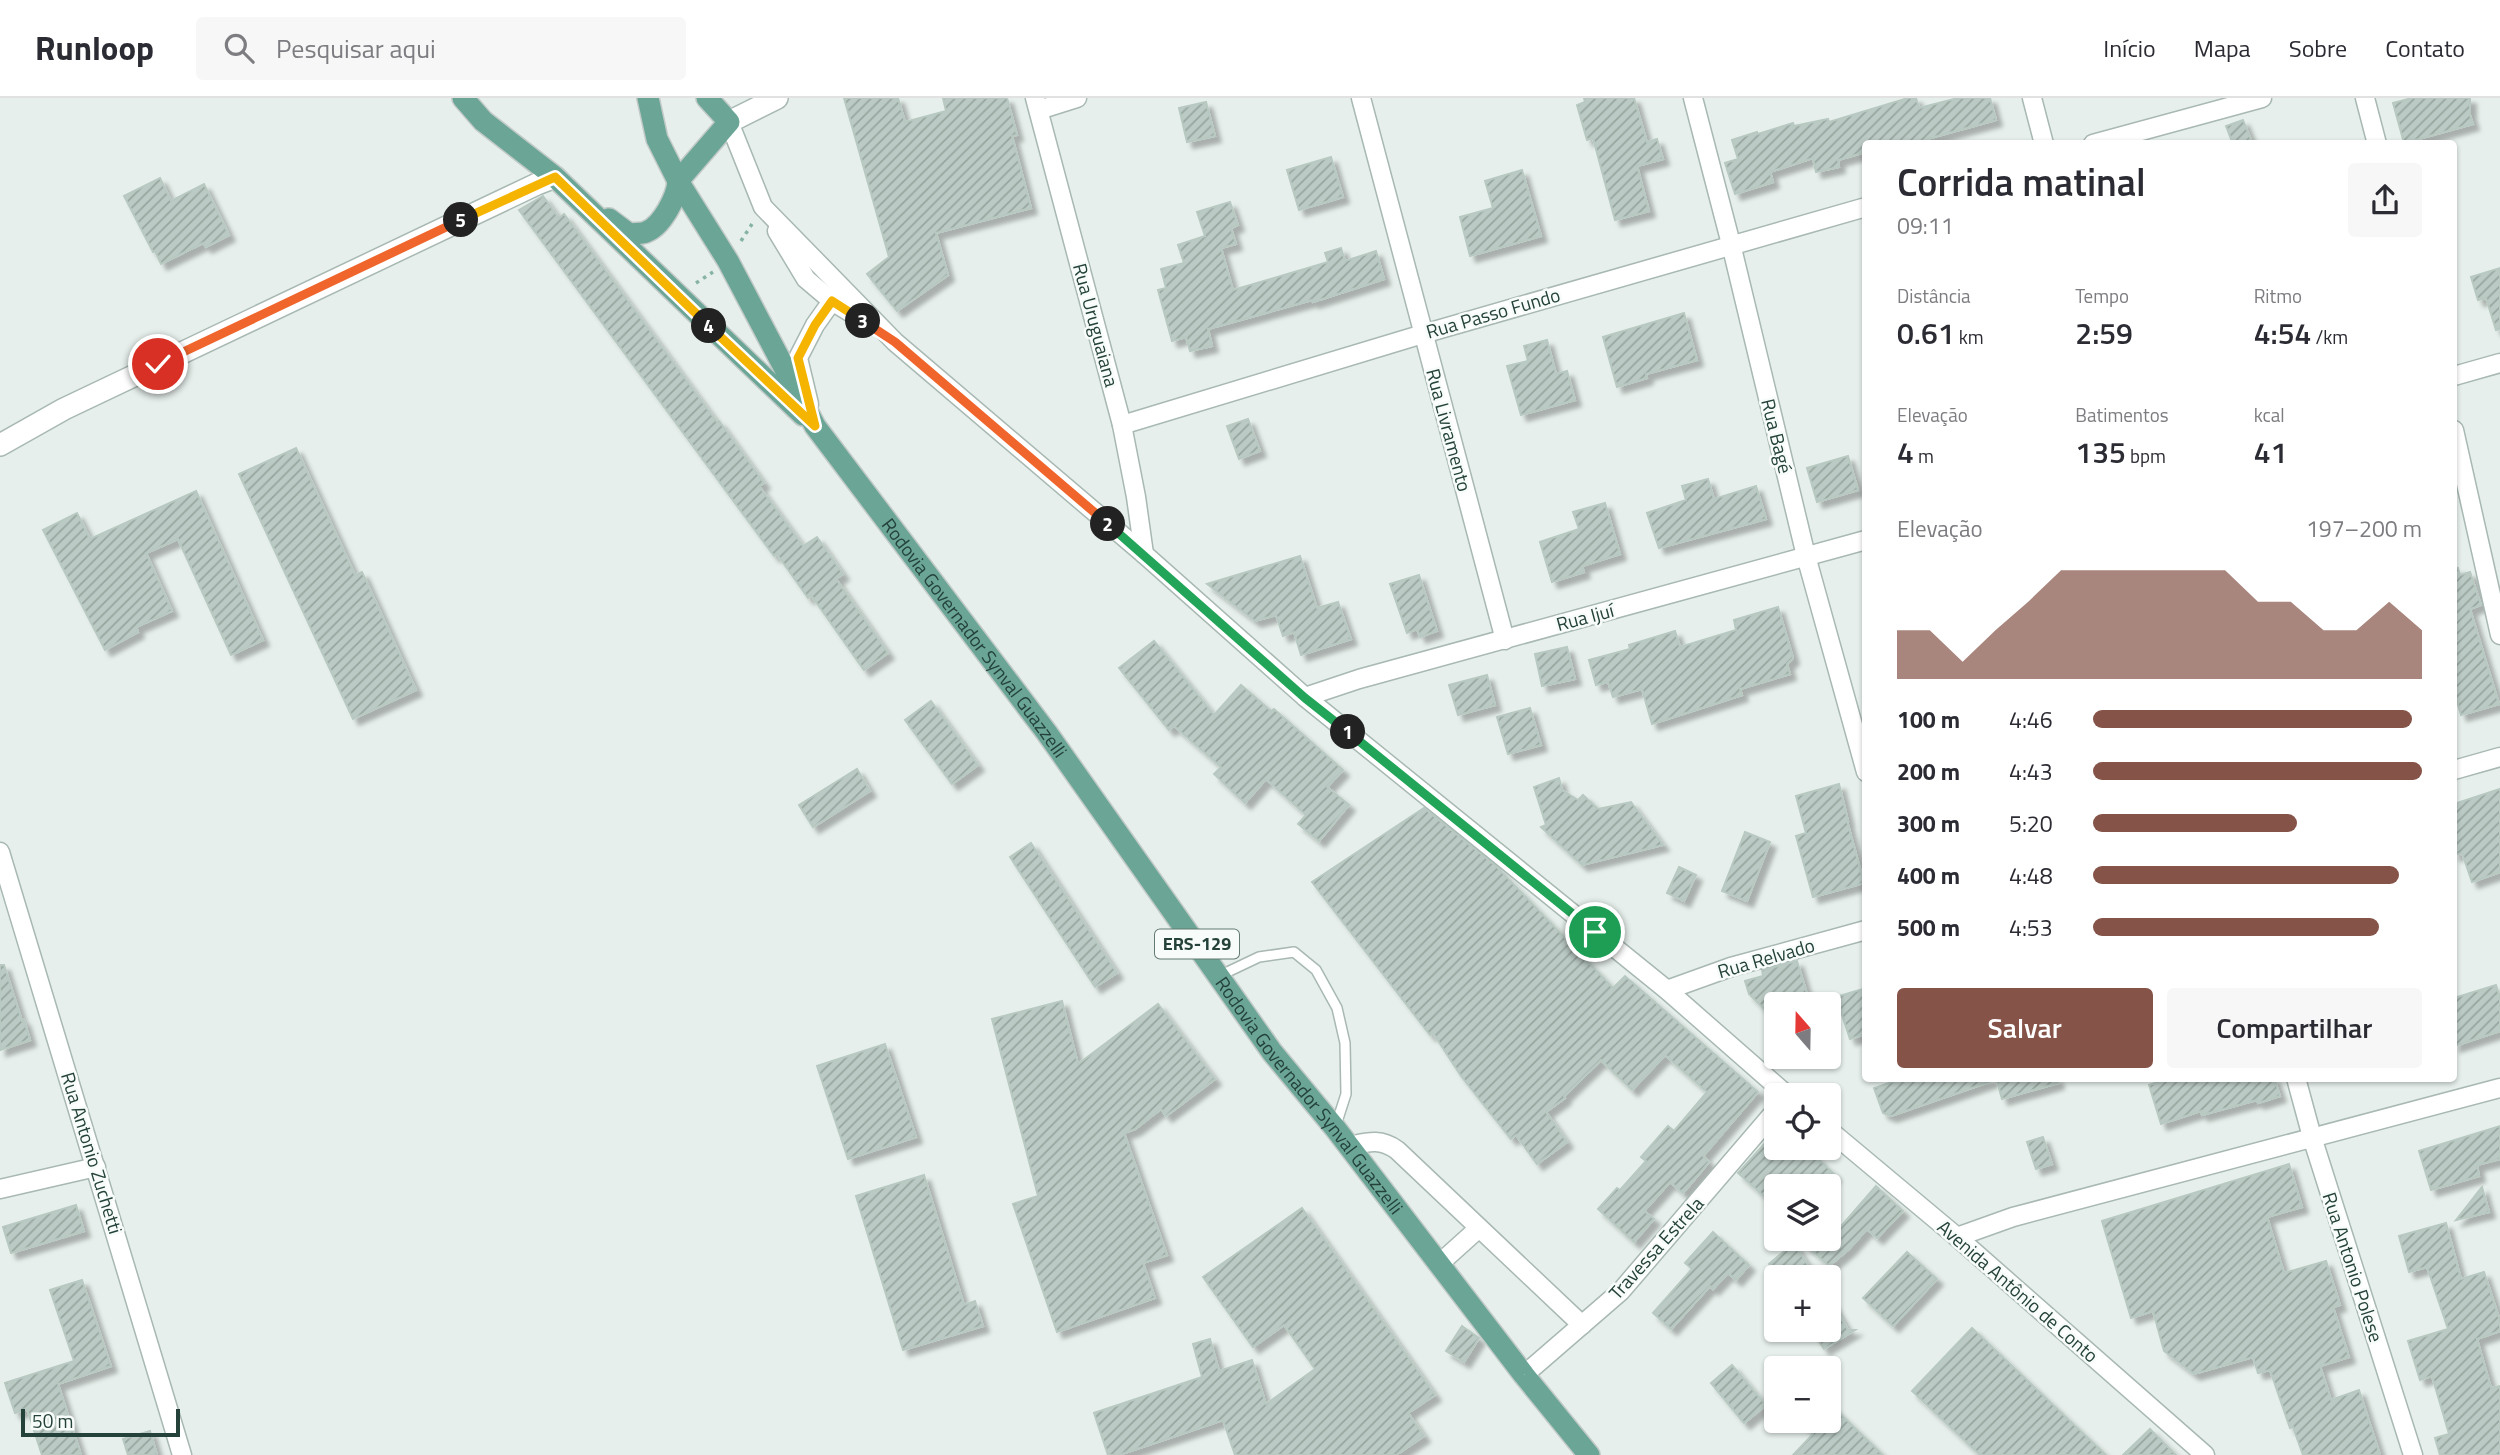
<!DOCTYPE html>
<html lang="pt">
<head>
<meta charset="utf-8">
<style>
	:root { --surface:#fff; --page:#f7f7f7; --text:#2b2b33; --muted:#7c7c81; --line:#e1e1e2; --accent:#855347 }
	body { margin:0; font-family:"Titillium Web",sans-serif; background:var(--page); color:var(--text); height:100vh; display:flex; flex-direction:column; font-size:26px; white-space:nowrap }
	* { box-sizing:border-box; margin:0 }
	p { font-size:23px; color:var(--muted) }
	.icon { flex:none; width:38px; height:38px; fill:none; stroke:currentColor; stroke-width:2; stroke-linecap:round; stroke-linejoin:round }
	.map { position:relative; flex:1; overflow:hidden }
	.drawer { position:absolute; left:1862px; top:42px; width:595px; height:942px; display:flex; flex-direction:column; background:var(--surface); border-radius:7px; box-shadow:0 2px 5px #0004 }
	.drawer>* { flex:none }
	.needle { width:46px; rotate:340deg }
	.tools { position:absolute; left:1764px; top:894px; display:grid; gap:14px }
	.tools a { display:grid; place-items:center; width:77px; height:77px; border-radius:7px; background:var(--surface); box-shadow:0 2px 5px #0004; font-size:35px }
	.scale { position:absolute; left:21px; bottom:18px; width:159px; box-sizing:border-box; padding-left:7px; border:4px solid #24423a; border-top:0; font-size:19px; line-height:24px; white-space:nowrap; color:#24423a; -webkit-text-stroke:5px #f7fbf9; paint-order:stroke }
	.pin { position:absolute; display:grid; place-items:center; width:60px; height:60px; color:#fff; margin:-30px; border:4px solid #fff; border-radius:50%; box-shadow:0 2px 7px #0007 }
	.km { position:absolute; width:35px; height:35px; margin:-18px; border-radius:50%; background:#222; color:#fff; font-size:19px; line-height:35px; text-align:center }
	.round { display:grid; place-items:center; flex:none; width:74px; height:74px; border-radius:7px; background:var(--page) }
	.headline { display:flex; align-items:center; justify-content:space-between; height:119px; padding:0 35px }
	h1 { font-size:38px; font-weight:600; line-height:52px }
	.metrics { display:grid; grid-template-columns:repeat(3,1fr); gap:10px; height:119px; padding:7px 35px }
	.metrics div { display:grid; align-content:center }
	.metrics b { font-size:30px; font-weight:600 }
	.metrics small { font-size:19px; font-weight:400 }
	.metrics p { font-size:19px }
	.chart { height:196px; padding:14px 35px }
	.chart p { display:flex; justify-content:space-between }
	.chart svg { width:100%; height:126px; margin-top:7px; fill:var(--accent); opacity:.7 }
	.cta { display:flex; gap:14px; margin-top:auto; padding:14px 35px }
	.cta a { flex:1; height:80px; border-radius:7px; background:var(--accent); color:#fff; font-size:28px; font-weight:600; line-height:80px; text-align:center }
	.cta a+a { background:var(--page); color:var(--text) }
	ul { padding:0 35px; list-style:none; font-size:23px }
	li { display:grid; grid-template-columns:112px 84px 1fr; align-items:center; height:52px }
	li i { height:18px; border-radius:9px; background:var(--accent) }
	header { display:flex; align-items:center; gap:42px; box-sizing:border-box; height:98px; padding:0 35px; background:var(--surface); border-bottom:2px solid var(--line) }
	header strong { font-size:33px }
	nav { display:flex; gap:38px; margin-inline-start:auto; font-size:24px }
	.search { width:490px; height:63px; background:var(--page); display:flex; align-items:center; gap:18px; box-sizing:border-box; padding:0 24px; border-radius:7px; color:var(--muted); font-size:26px }
	.map>svg:first-child { display:block }
	.building { fill:url(#building-hatch); stroke:#b8c9c2; stroke-width:2; filter:url(#shadow) }
	.lines { fill:none; stroke-linecap:round; stroke-linejoin:round }
	.service-casing { stroke:#a8b8b2; stroke-width:12 }
	.minor-casing { stroke:#a8b8b2; stroke-width:21 }
	.tertiary-casing { stroke:#a8b8b2; stroke-width:24 }
	.primary-casing { stroke:#c2cac8; stroke-width:24 }
	.path { stroke:#86b3a5; stroke-width:3.5; stroke-dasharray:3.5 5; stroke-linecap:butt }
	.service { stroke:#fff; stroke-width:9 }
	.minor { stroke:#fff; stroke-width:18 }
	.tertiary { stroke:#fff; stroke-width:21 }
	.primary { stroke:#6aa596; stroke-width:21 }
	.split-1-casing { stroke:#fff; stroke-width:14 }
	.split-2-casing { stroke:#fff; stroke-width:14 }
	.split-3-casing { stroke:#fff; stroke-width:14 }
	.split-4-casing { stroke:#fff; stroke-width:14 }
	.split-5-casing { stroke:#fff; stroke-width:14 }
	.split-6-casing { stroke:#fff; stroke-width:14 }
	.split-1 { stroke:#22a559; stroke-width:9 }
	.split-2 { stroke:#22a559; stroke-width:9 }
	.split-3 { stroke:#f0652b; stroke-width:9 }
	.split-4 { stroke:#f5b400; stroke-width:9 }
	.split-5 { stroke:#f5b400; stroke-width:9 }
	.split-6 { stroke:#f0652b; stroke-width:9 }
	.labels { text-anchor:middle; stroke-width:5; stroke-linejoin:round; paint-order:stroke }
	.shield { fill:#f7fbf9; stroke:#637a73; stroke-width:2 }
	.shield-label { font-size:18px; font-weight:bold; fill:#24423a }
	.street-label { font-size:19px; fill:#24423a; stroke:#f7fbf9 }
</style>
</head>
<body>
<header>
<strong>Runloop</strong>
<div class="search"><svg class="icon" aria-label="search" viewBox="0 0 24 24"><circle cx="10" cy="10" r="6"/><path d="M15 15l6 6"/></svg>Pesquisar aqui</div>
<nav><a>Início</a><a>Mapa</a><a>Sobre</a><a>Contato</a></nav>
</header>
<div class="map">
<svg width="2500" height="1357" viewBox="0 0 2500 1357">
	<defs>
		<pattern id="building-hatch" width="6" height="6" patternUnits="userSpaceOnUse" patternTransform="scale(1.75)"><rect width="6" height="6" fill="#bbcac4"/><path d="M-1 1l2-2M0 6l6-6M5 7l2-2" fill="none" stroke="#98a6a0"/></pattern>
		<filter id="shadow"><feDropShadow dx="6" dy="6" stdDeviation="2" flood-color="#0004"/></filter>
	</defs>
	<rect width="100%" height="100%" fill="#e6efeb"/>
	<!-- building -->
	<g class="building">
		<polygon points="844,0 898,0 905,24 946,13 943,0 1007,0 1017,37 1012,38 1031,110 936,135 948,177 897,213 867,176 889,159"/>
		<polygon points="1584,0 1634,0 1647,44 1657,41 1663,61 1637,68 1649,113 1615,122 1593,40 1587,42 1577,7 1585,4"/>
		<polygon points="1908,0 1916,0 1919,10 1958,0 1990,0 1996,22 1927,41 1929,46 1866,46 1866,54 1838,62 1839,69 1816,74 1813,60 1770,74 1773,84 1735,96 1725,65 1738,61 1732,42 1757,34 1758,36 1793,25 1794,28 1828,21 1829,24"/>
		<polygon points="2412,0 2470,0 2470,17 2473,26 2404,45 2393,5"/>
		<polygon points="1206,4 1215,38 1187,44 1179,10"/>
		<polygon points="2243,22 2251,42 2233,46 2226,28"/>
		<polygon points="1331,59 1343,99 1299,112 1287,72"/>
		<polygon points="1522,72 1541,138 1470,158 1460,119 1493,110 1485,83"/>
		<polygon points="160,80 171,103 204,86 229,137 206,149 203,145 161,166 155,153 153,154 124,98"/>
		<polygon points="543,98 559,120 564,116 717,324 719,323 764,385 759,388 803,448 817,439 843,476 836,481 888,555 864,572 811,497 808,500 777,456 774,458 519,112"/>
		<polygon points="1230,104 1238,127 1231,130 1236,146 1221,150 1233,192 1328,164 1325,155 1341,150 1345,163 1376,153 1384,181 1313,204 1312,202 1208,231 1212,248 1190,253 1186,239 1172,243 1158,192 1166,190 1161,171 1184,165 1178,147 1205,138 1197,114"/>
		<polygon points="2500,170 2500,231 2496,232 2486,200 2478,202 2471,179"/>
		<polygon points="1684,215 1697,262 1646,276 1647,280 1617,289 1603,239"/>
		<polygon points="1547,242 1556,276 1567,273 1575,302 1521,317 1507,268 1528,263 1524,248"/>
		<polygon points="1248,321 1260,353 1239,361 1227,328"/>
		<polygon points="296,350 355,477 362,474 416,592 353,621 239,376"/>
		<polygon points="1848,358 1858,392 1817,404 1807,370"/>
		<polygon points="1708,381 1714,401 1756,388 1766,421 1659,450 1647,415 1686,402 1682,388"/>
		<polygon points="196,393 263,542 231,557 178,441 146,455 172,513 136,529 138,534 105,552 43,432 77,415 90,441"/>
		<polygon points="1605,405 1620,456 1582,468 1584,474 1552,484 1540,444 1579,431 1573,414"/>
		<polygon points="1300,458 1317,510 1338,504 1351,541 1301,557 1294,534 1283,538 1276,517 1255,523 1207,486"/>
		<polygon points="2458,470 2460,477 2470,474 2481,507 2470,511 2499,606 2461,617 2454,593 2454,471"/>
		<polygon points="1419,477 1437,533 1420,539 1417,531 1407,535 1390,486"/>
		<polygon points="1778,509 1793,560 1787,566 1790,576 1740,591 1742,597 1652,626 1642,591 1613,599 1608,584 1596,587 1589,562 1630,551 1629,547 1675,533 1680,549 1736,532 1734,522"/>
		<polygon points="1154,543 1214,617 1241,587 1271,613 1274,611 1343,672 1327,689 1349,707 1319,743 1298,726 1306,717 1266,681 1245,705 1214,676 1221,669 1174,628 1169,632 1119,570"/>
		<polygon points="1567,549 1575,581 1542,588 1535,556"/>
		<polygon points="1487,577 1495,607 1458,617 1449,587"/>
		<polygon points="931,603 978,667 952,686 905,622"/>
		<polygon points="1530,610 1541,647 1508,656 1497,619"/>
		<polygon points="857,671 870,693 813,729 799,707"/>
		<polygon points="1559,680 1562,692 1578,702 1583,697 1598,711 1631,704 1663,747 1582,767 1541,729 1546,727 1534,689"/>
		<polygon points="1839,686 1848,723 1847,723 1864,785 1813,799 1796,738 1806,735 1796,698"/>
		<polygon points="2500,691 2500,774 2472,784 2462,755 2454,757 2454,706"/>
		<polygon points="1424,710 1496,768 1613,890 1625,878 1758,994 1703,1058 1709,1064 1683,1095 1670,1084 1644,1113 1654,1121 1634,1144 1598,1111 1617,1090 1620,1092 1646,1063 1641,1059 1668,1028 1674,1033 1707,994 1665,957 1632,992 1601,962 1564,998 1565,1000 1546,1014 1567,1044 1537,1066 1516,1037 1511,1041 1461,978 1433,935 1430,937 1312,784"/>
		<polygon points="1745,734 1770,744 1747,803 1722,793"/>
		<polygon points="1031,745 1117,875 1095,889 1010,759"/>
		<polygon points="1679,769 1696,777 1684,803 1667,795"/>
		<polygon points="1797,863 1810,906 1776,906 1776,923 1749,896 1745,883 1763,878 1762,872"/>
		<polygon points="0,867 4,867 22,923 24,922 30,942 0,952"/>
		<polygon points="2496,887 2500,900 2500,933 2454,948 2454,900"/>
		<polygon points="1866,890 1866,936 1850,941 1836,899"/>
		<polygon points="1062,903 1078,966 1158,906 1215,981 1166,1018 1161,1011 1135,1031 1124,1035 1167,1157 1143,1165 1155,1200 1057,1234 1013,1106 1038,1098 992,921"/>
		<polygon points="885,946 916,1039 848,1061 817,968"/>
		<polygon points="1904,980 1992,980 1992,983 1891,1018 1883,1015 1874,990"/>
		<polygon points="1996,980 2057,980 2058,985 2002,1001"/>
		<polygon points="2170,980 2274,980 2280,998 2258,1005 2257,1002 2202,1017 2201,1013 2161,1026 2149,987"/>
		<polygon points="2500,1028 2500,1061 2477,1067 2479,1078 2431,1092 2419,1053"/>
		<polygon points="1776,1033 1776,1050 1807,1050 1835,1077 1824,1088 1776,1088 1776,1109 1738,1075"/>
		<polygon points="2043,1039 2052,1066 2036,1071 2027,1044"/>
		<polygon points="2289,1066 2302,1109 2267,1119 2284,1175 2326,1163 2340,1207 2333,1209 2349,1259 2320,1268 2331,1302 2359,1292 2380,1357 2303,1357 2293,1329 2290,1330 2270,1272 2258,1275 2253,1259 2194,1276 2164,1253 2153,1213 2131,1220 2102,1123"/>
		<polygon points="924,1077 964,1207 975,1203 983,1228 903,1252 856,1098"/>
		<polygon points="1876,1088 1903,1113 1877,1140 1867,1131 1849,1151 1829,1168 1799,1141 1830,1141"/>
		<polygon points="2482,1089 2489,1114 2456,1122"/>
		<polygon points="76,1107 84,1133 11,1155 3,1129"/>
		<polygon points="1302,1110 1435,1297 1408,1315 1424,1338 1396,1357 1235,1357 1223,1322 1119,1357 1108,1357 1094,1315 1202,1279 1193,1246 1210,1241 1219,1273 1252,1262 1266,1306 1315,1271 1284,1227 1253,1249 1203,1179"/>
		<polygon points="2446,1125 2461,1181 2484,1174 2500,1223 2500,1233 2477,1241 2491,1290 2500,1288 2500,1357 2440,1357 2435,1340 2449,1336 2432,1278 2420,1282 2408,1243 2448,1231 2427,1169 2409,1174 2399,1138"/>
		<polygon points="1713,1134 1749,1167 1736,1182 1728,1175 1713,1191 1710,1188 1671,1231 1653,1215 1692,1171 1685,1165"/>
		<polygon points="1794,1145 1816,1180 1780,1180 1769,1166"/>
		<polygon points="1907,1154 1937,1181 1893,1228 1863,1200"/>
		<polygon points="82,1182 111,1268 58,1286 81,1357 42,1357 27,1311 15,1315 5,1285 74,1263 50,1192"/>
		<polygon points="1829,1199 1848,1232 1855,1232 1824,1251 1811,1232 1829,1232"/>
		<polygon points="1462,1228 1479,1240 1464,1264 1446,1253"/>
		<polygon points="1972,1230 2106,1357 1980,1357 1912,1293"/>
		<polygon points="1732,1267 1766,1307 1744,1325 1711,1285"/>
		<polygon points="1829,1305 1883,1357 1793,1357 1813,1336 1799,1323 1829,1323"/>
		<polygon points="2150,1331 2176,1357 2123,1357"/>
		<polygon points="150,1333 157,1357 128,1357 123,1341"/>
	</g>
	<g class="lines">
		<!-- service casing -->
		<g class="service-casing">
			<polyline id="service" points="1219,878 1259,859 1294,854 1316,872 1337,910 1345,945 1346,996 1336,1027"/>
		</g>
		<!-- minor casing -->
		<g class="minor-casing">
			<g id="minor">
				<polyline points="1035,0 1122,327 1136,399 1144,456"/>
				<polyline points="1361,0 1505,542"/>
				<polyline points="1693,0 1731,146 1806,458 1866,674"/>
				<polyline points="2032,0 2044,46"/>
				<polyline points="2365,0 2377,46"/>
				<polyline points="1039,12 1077,0"/>
				<polyline points="729,24 763,109 895,244 1144,456 1305,599 1667,892 1788,998"/>
				<polyline points="2093,46 2262,0"/>
				<polyline points="777,133 806,181 832,203"/>
				<polyline points="2454,278 2500,265"/>
				<polyline points="809,306 798,260 815,227 832,203 866,224"/>
				<polyline points="1122,327 1423,236 1866,109"/>
				<polyline points="2454,332 2500,537"/>
				<polyline points="1305,599 1359,581 1866,442"/>
				<polyline points="2454,672 2500,659"/>
				<polyline points="0,754 182,1357"/>
				<polyline points="1667,892 1731,869 1866,832"/>
				<polyline points="2296,980 2312,1039 2413,1357"/>
				<polyline points="1829,1032 1957,1139 2205,1357"/>
				<path d="M1349 1048C1368 1044 1380 1040 1397 1052L1582 1227"/>
				<polyline points="0,1091 96,1069"/>
				<polyline points="1957,1139 2013,1119 2500,990"/>
				<polyline points="1439,1166 1479,1130"/>
				<polyline points="1524,1277 1621,1193 1776,1012"/>
			</g>
		</g>
		<!-- tertiary casing -->
		<g class="tertiary-casing">
			<g id="tertiary">
				<polyline points="729,24 777,0"/>
				<polyline points="0,347 64,311 537,86 555,79"/>
			</g>
		</g>
		<!-- primary casing -->
		<g class="primary-casing">
			<g id="primary">
				<polyline points="463,0 483,23 555,79 803,317"/>
				<path id="s1" d="M648 0 657 41 678 83 728 163 815 328 1047 635 1272 954 1335 1030 1524 1277 1589 1357"/>
				<path d="M609 121 629 136C634 135 642 136 646 134 662 128 677 99 678 83L729 24 707 0"/>
			</g>
		</g>
		<!-- path -->
		<g class="path">
			<polyline points="741,143 752,126"/>
			<polyline points="696,185 713,174"/>
		</g>
		<!-- service -->
		<use href="#service" class="service"/>
		<!-- minor -->
		<use href="#minor" class="minor"/>
		<!-- tertiary -->
		<use href="#tertiary" class="tertiary"/>
		<!-- primary -->
		<use href="#primary" class="primary"/>
	</g>
	<g class="lines">
		<!-- split-1 casing -->
		<g class="split-1-casing">
			<polyline id="split-1" points="1348,634 1595,834"/>
		</g>
		<!-- split-2 casing -->
		<g class="split-2-casing">
			<polyline id="split-2" points="1108,426 1305,600 1348,634"/>
		</g>
		<!-- split-3 casing -->
		<g class="split-3-casing">
			<polyline id="split-3" points="863,223 895,244 1108,426"/>
		</g>
		<!-- split-4 casing -->
		<g class="split-4-casing">
			<polyline id="split-4" points="709,228 815,328 798,260 815,227 832,203 863,223"/>
		</g>
		<!-- split-5 casing -->
		<g class="split-5-casing">
			<polyline id="split-5" points="461,122 555,79 709,228"/>
		</g>
		<!-- split-6 casing -->
		<g class="split-6-casing">
			<polyline id="split-6" points="158,266 461,122"/>
		</g>
		<!-- split-1 -->
		<use href="#split-1" class="split-1"/>
		<!-- split-2 -->
		<use href="#split-2" class="split-2"/>
		<!-- split-3 -->
		<use href="#split-3" class="split-3"/>
		<!-- split-4 -->
		<use href="#split-4" class="split-4"/>
		<!-- split-5 -->
		<use href="#split-5" class="split-5"/>
		<!-- split-6 -->
		<use href="#split-6" class="split-6"/>
	</g>
	<g class="labels">
		<!-- shield labels -->
		<rect class="shield" x="1155" y="831.5" width="84" height="29" rx="5"/>
		<g class="shield-label">
			<text x="1197" y="852">ERS-129</text>
		</g>
		<!-- street labels -->
		<g class="street-label">
			<text transform="translate(1493 215) rotate(-16)" y="7">Rua Passo Fundo</text>
			<text transform="translate(1096 227) rotate(75)" y="7">Rua Uruguaiana</text>
			<text transform="translate(1449 332) rotate(75)" y="7">Rua Livramento</text>
			<text transform="translate(1777 338) rotate(76)" y="7">Rua Bagé</text>
			<text transform="translate(1585 519) rotate(-15)" y="7">Rua Ijuí</text>
			<text dy="7" stroke="none"><textPath href="#s1" startOffset="635">Rodovia Governador Synval Guazzelli</textPath></text>
			<text transform="translate(1766 860) rotate(-16)" y="7">Rua Relvado</text>
			<text dy="7" stroke="none"><textPath href="#s1" startOffset="1202">Rodovia Governador Synval Guazzelli</textPath></text>
			<text transform="translate(92 1055) rotate(73)" y="7">Rua Antonio Zuchetti</text>
			<text transform="translate(1656 1150) rotate(-48)" y="7">Travessa Estrela</text>
			<text transform="translate(2353 1169) rotate(72)" y="7">Rua Antonio Polese</text>
			<text transform="translate(2018 1193) rotate(41)" y="7">Avenida Antônio de Conto</text>
		</g>
	</g>
</svg>
<div class="tools">
<a><svg class="needle" viewBox="-14 -14 28 28"><path d="M0-13l5 13h-10z" fill="#e53935"/><path d="M0 13l5-13h-10z" fill="#7c7c81"/></svg></a>
<a><svg class="icon" aria-label="locate" viewBox="0 0 24 24"><circle cx="12" cy="12" r="6"/><path d="M12 2v4M12 18v4M2 12h4M18 12h4"/></svg></a>
<a><svg class="icon" aria-label="layers" viewBox="0 0 24 24"><path d="M12 4l9 5-9 5-9-5zM3 14l9 5 9-5"/></svg></a>
<a>+</a>
<a>−</a>
</div>
<div class="scale">50 m</div>
<div class="pin" style="left:1595px;top:834px;background:#1e9e55"><svg class="icon" aria-label="arrive" viewBox="0 0 24 24"><path d="M6 21V4h12l-3 4 3 4H6"/></svg></div>
<div class="pin" style="left:158px;top:266px;background:#d93025"><svg class="icon" aria-label="check" viewBox="0 0 24 24"><path d="M5 12l5 5 9-10"/></svg></div>
<b class="km" style="left:1348px;top:634px">1</b>
<b class="km" style="left:1108px;top:426px">2</b>
<b class="km" style="left:863px;top:223px">3</b>
<b class="km" style="left:709px;top:228px">4</b>
<b class="km" style="left:461px;top:122px">5</b>
<section class="drawer">
<div class="headline"><div><h1>Corrida matinal</h1><p>09:11</p></div><a class="round"><svg class="icon" aria-label="share" viewBox="0 0 24 24"><path d="M12 15V3M7 8l5-5 5 5M5 13v7h14v-7"/></svg></a></div>
<div class="metrics">
<div><p>Distância</p><b>0.61<small> km</small></b></div>
<div><p>Tempo</p><b>2:59</b></div>
<div><p>Ritmo</p><b>4:54<small> /km</small></b></div>
</div>
<div class="metrics">
<div><p>Elevação</p><b>4<small> m</small></b></div>
<div><p>Batimentos</p><b>135<small> bpm</small></b></div>
<div><p>kcal</p><b>41</b></div>
</div>
<div class="chart"><p><span>Elevação</span>197–200 m</p>
<svg viewBox="0 0 160 44" preserveAspectRatio="none"><path d="M0 44V27L10 27L20 38L30 27L40 17L50 6L60 6L70 6L80 6L90 6L100 6L110 17L120 17L130 27L140 27L150 17L160 27V44z"/></svg>
</div>
<ul>
<li><b>100 m</b>4:46<i style="width:97%"></i></li>
<li><b>200 m</b>4:43<i style="width:100%"></i></li>
<li><b>300 m</b>5:20<i style="width:62%"></i></li>
<li><b>400 m</b>4:48<i style="width:93%"></i></li>
<li><b>500 m</b>4:53<i style="width:87%"></i></li>
</ul>
<div class="cta"><a>Salvar</a><a>Compartilhar</a></div>
</section>
</div>
</body>
</html>
